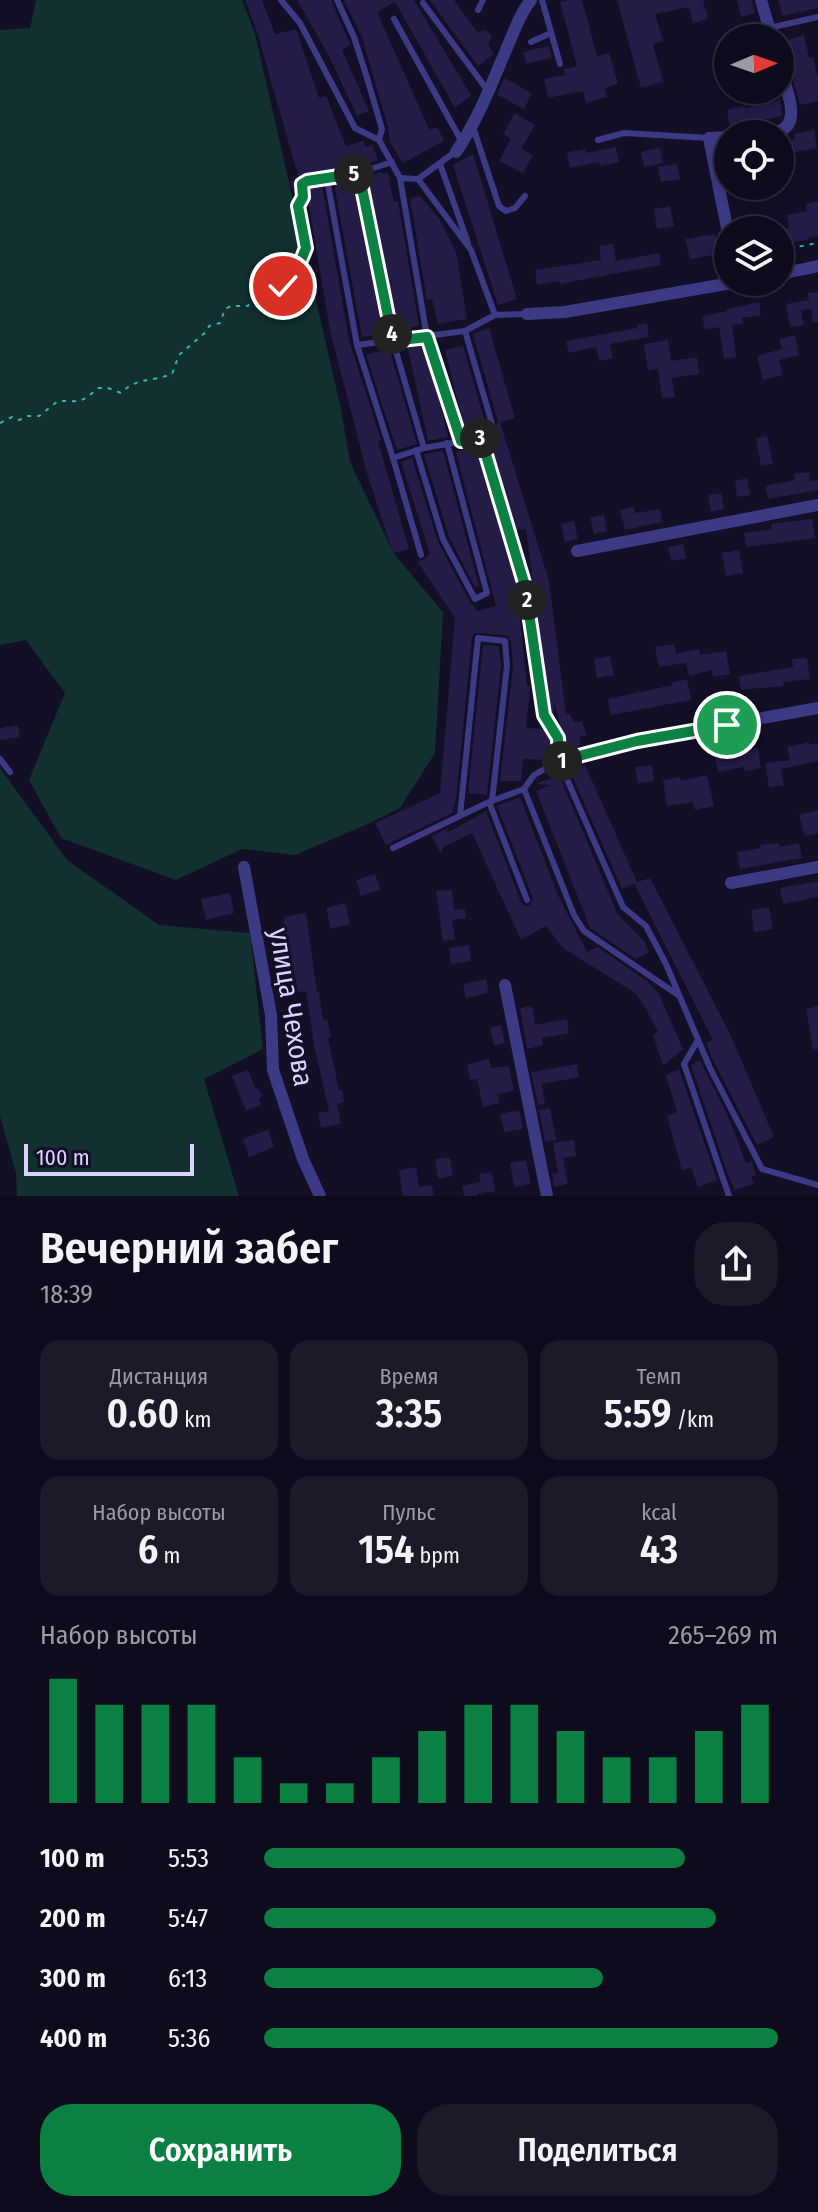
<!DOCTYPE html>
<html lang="ru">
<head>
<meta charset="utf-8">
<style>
	:root { --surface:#0e0b1c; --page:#1c1929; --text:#f1f3f6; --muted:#9b9ba3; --line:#2e2b3b; --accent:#0b8043 }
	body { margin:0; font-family:"Fira Sans Condensed",sans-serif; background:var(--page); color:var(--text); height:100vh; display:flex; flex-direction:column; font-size:30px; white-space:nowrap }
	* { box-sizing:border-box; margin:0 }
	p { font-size:26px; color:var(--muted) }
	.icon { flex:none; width:44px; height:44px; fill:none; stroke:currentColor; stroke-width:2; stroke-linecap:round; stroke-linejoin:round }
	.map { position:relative; height:1196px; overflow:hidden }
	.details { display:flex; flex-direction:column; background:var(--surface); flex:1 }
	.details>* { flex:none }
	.needle { width:52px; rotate:88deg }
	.buttons { position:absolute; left:714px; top:24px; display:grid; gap:16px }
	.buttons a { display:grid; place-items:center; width:80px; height:80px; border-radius:50%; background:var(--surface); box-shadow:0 4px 12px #0003,0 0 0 2px var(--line); font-size:40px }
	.scale { position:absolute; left:24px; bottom:20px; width:170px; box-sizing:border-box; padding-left:8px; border:4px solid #d9d4ff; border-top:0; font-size:22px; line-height:28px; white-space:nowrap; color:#d9d4ff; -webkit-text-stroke:6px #130f26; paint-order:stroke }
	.pin { position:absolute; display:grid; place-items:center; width:68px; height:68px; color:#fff; margin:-34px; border:4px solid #fff; border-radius:50%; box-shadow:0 2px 8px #0007 }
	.km { position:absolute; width:40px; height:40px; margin:-20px; border-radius:50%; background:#222; color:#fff; font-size:22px; line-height:40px; text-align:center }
	.round { display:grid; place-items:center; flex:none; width:84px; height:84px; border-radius:32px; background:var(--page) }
	.summary { display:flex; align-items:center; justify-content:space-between; height:136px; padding:0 40px }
	h1 { font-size:44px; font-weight:600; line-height:60px }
	.figures { display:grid; grid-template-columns:repeat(3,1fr); gap:12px; height:136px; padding:8px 40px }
	.figures div { display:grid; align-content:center; border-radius:20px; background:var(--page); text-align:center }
	.figures b { font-size:40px; font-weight:600 }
	.figures small { font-size:22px; font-weight:400 }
	.figures p { font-size:22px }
	.chart { height:224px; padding:16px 40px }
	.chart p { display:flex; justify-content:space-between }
	.chart svg { width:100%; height:144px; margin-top:8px; stroke:var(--accent); stroke-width:6 }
	.action { display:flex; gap:16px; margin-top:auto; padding:16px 40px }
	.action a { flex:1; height:92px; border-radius:32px; background:var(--accent); color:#fff; font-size:32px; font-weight:600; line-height:92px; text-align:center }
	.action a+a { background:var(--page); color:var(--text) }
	ul { padding:0 40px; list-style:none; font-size:26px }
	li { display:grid; grid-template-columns:128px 96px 1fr; align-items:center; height:60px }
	li i { height:20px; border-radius:10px; background:var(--accent) }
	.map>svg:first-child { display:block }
	.green { fill:#12302f }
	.building { fill:#241b47 }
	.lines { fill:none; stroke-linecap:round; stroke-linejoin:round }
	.path { stroke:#2fb8b0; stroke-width:2; stroke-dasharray:4 6; stroke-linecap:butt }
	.lane { stroke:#3d3a85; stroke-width:6 }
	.street { stroke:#3d3a85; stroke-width:12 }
	.route-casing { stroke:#fff; stroke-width:16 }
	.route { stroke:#0b8043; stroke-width:10 }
	.labels { text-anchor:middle; stroke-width:6; stroke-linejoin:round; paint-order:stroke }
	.street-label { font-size:28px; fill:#d9d4ff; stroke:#130f26 }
</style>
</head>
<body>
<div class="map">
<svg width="818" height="1196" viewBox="0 0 818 1196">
	<rect width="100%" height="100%" fill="#130f26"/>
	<!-- green -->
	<g class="green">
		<polygon points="36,0 242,0 255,34 341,409 350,462 394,554 443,612 435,753 400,808 370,823 295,855 242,849 176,880 61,838 29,780 65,693 26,640 0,645 0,30 30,28"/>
		<polygon points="0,768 67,860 159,925 250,933 263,1049 204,1079 239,1196 17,1196 16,1173 0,1116"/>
	</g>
	<!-- building -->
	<g class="building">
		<polygon points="245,0 262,0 275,34 296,29 319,98 326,96 346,146 363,141 366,147 372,145 378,160 358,167 306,175 301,181 306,187 322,185 349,340 381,440 378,441 409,549 393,553 367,473 330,331 306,188 293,191 290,182 299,179 257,32"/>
		<polygon points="297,0 331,0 350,44 342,50 369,111 357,116 329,56"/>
		<polygon points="344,0 414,0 471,95 455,108 395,2 377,12 429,129 438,128 444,141 403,163 390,142 388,127 362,37"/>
		<polygon points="430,0 454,0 477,32 486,30 492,37 488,45 494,54 478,66"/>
		<polygon points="569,0 582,0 597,56 609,53 618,84 605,88 607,97 586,103 583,91 548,98 544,79 565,75 564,69 577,66 560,2"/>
		<polygon points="617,0 703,0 708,19 693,23 689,7 655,14 663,41 653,44 663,82 641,88"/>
		<polygon points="737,0 752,0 755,13 741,17"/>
		<polygon points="778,0 818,0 818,8 783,16"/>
		<polygon points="804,35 809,58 813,57 818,79 818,101 800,105 787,58 784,58 780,42"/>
		<polygon points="549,46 552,58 526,64 523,52"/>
		<polygon points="504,78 532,93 524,109 497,95"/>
		<polygon points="780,100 782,116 730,127 727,110 745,106 745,109"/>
		<polygon points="515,113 535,125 521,149 533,155 523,173 499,161 511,139 503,134"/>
		<polygon points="814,130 817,148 780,155 780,142 795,139 794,134"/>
		<polygon points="616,147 619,162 600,166 599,162 570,168 567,152 585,149 586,153"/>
		<polygon points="660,148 663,163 644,167 641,152"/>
		<polygon points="473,154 517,299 498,305 453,165"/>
		<polygon points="677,164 680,179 661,182 658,167"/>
		<polygon points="382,172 382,174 388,173 394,202 398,201 419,326 397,330 366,177"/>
		<polygon points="354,180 385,333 362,337 334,183"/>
		<polygon points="420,196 440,220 456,252 467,319 438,324 432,299 427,300 410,198"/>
		<polygon points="818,201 818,236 808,238 808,240 780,244 780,229 789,228 787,215 807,211 806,204"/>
		<polygon points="670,206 674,226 657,229 654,209"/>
		<polygon points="715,234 719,254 690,259 685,239"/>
		<polygon points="613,244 616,261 659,253 661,265 560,284 559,281 537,285 535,270 601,260 599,246"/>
		<polygon points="818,292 818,322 813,323 811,309 801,310 804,325 790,327 786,304 809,300 808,293"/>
		<polygon points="759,302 761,315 742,318 743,323 732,325 736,357 724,359 719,327 705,330 702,316 727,311 727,309"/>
		<polygon points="647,323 649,337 610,344 613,358 599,361 596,347 569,353 566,341 637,328 637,325"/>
		<polygon points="489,328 515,418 500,422 549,581 566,714 570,714 574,722 582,722 587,735 579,737 581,745 577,746 578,750 568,752 554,703 553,716 550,713 526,529 515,530 486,434 481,432 466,435 445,350 463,346 486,426 490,430 494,429 498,422 473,334"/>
		<polygon points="795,335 799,355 779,360 783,375 763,380 757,356 782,349 779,339"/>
		<polygon points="668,340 671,361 697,357 699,374 672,378 675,397 662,398 658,369 648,371 644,344"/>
		<polygon points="422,343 433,375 448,437 428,441 407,345"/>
		<polygon points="389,348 417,444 397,450 366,355"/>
		<polygon points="767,436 773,464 761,466 756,438"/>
		<polygon points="477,445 515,572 527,685 530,686 526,728 545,729 551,738 549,760 523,759 521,781 500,781 513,667 511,641 506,635 475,633 472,637 456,800 452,813 386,845 375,823 440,793 455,618 417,561 423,560 430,554 401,462 412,458 438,542 470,602 477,611 496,606 456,452"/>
		<polygon points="443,451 479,586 475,587 449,537 424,454"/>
		<polygon points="809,472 810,481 818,480 818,490 768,499 765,486 795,480 794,474"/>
		<polygon points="747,478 750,495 737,497 735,481"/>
		<polygon points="721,493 724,509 711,512 708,495"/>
		<polygon points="634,507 635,513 660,509 662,522 625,530 620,510"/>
		<polygon points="604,515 607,531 594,534 590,518"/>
		<polygon points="812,519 815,538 746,547 744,533 772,529 771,524"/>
		<polygon points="574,521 578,539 565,542 561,524"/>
		<polygon points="683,544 686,558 671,561 668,547"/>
		<polygon points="739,550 743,573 726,576 722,553"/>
		<polygon points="674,644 676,654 699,649 700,655 726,651 730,674 713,677 712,670 689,676 686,663 659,667 655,647"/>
		<polygon points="483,645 499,646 501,666 487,795 468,793"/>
		<polygon points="610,656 614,675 597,678 594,659"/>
		<polygon points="807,658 810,679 783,682 784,686 741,690 739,676 793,667 792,659"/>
		<polygon points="687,679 691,700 611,715 608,699 672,685 671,683"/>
		<polygon points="18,725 20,737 0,740 0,728"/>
		<polygon points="809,742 810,745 818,743 818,761 781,769 784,785 769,787 765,763 790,760 787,747"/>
		<polygon points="758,748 761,768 745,771 744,767 718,772 714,753 730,750 730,753"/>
		<polygon points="585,765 637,882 622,889 570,771"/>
		<polygon points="652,765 654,781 638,783 635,767"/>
		<polygon points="559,775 618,915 644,941 649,952 636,959 590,928 536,791 550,785 536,784"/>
		<polygon points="707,775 714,806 695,810 693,802 667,806 663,780 680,777 681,781"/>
		<polygon points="520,797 558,895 587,952 598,947 648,982 659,994 683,1049 663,1066 653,1035 658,1032 642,1002 635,993 563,948 546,926 521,940 472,833 443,847 441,854 432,836 448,828 447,833 486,811 521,902 525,906 530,905 533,898 497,806"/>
		<polygon points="818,810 818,833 805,836 799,815"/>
		<polygon points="779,843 779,847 799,843 802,858 740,869 737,852 761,848 760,845"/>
		<polygon points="375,874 380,890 361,896 356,880"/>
		<polygon points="650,878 730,1034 774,1137 757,1145 711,1056 706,1043 713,1040 634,883"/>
		<polygon points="818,881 818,897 783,904 780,888"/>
		<polygon points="452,890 454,910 465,909 466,918 452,920 455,939 443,941 436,891"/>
		<polygon points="230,893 234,913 206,920 201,899"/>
		<polygon points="345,903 350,924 331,929 326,908"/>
		<polygon points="769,907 773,929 754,932 751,910"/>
		<polygon points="306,913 317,992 319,992 323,1020 327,1019 331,1038 328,1038 339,1090 342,1090 344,1102 337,1104 341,1124 321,1128 318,1113 329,1111 314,1045 306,991 298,992 283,917"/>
		<polygon points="469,945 471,961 451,964 449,948"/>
		<polygon points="486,979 489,993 466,998 463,984"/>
		<polygon points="532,1006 535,1025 567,1019 569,1033 542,1038 543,1045 527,1049 520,1008"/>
		<polygon points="818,1006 818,1049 813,1049 806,1009"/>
		<polygon points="501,1025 505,1043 494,1046 490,1028"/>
		<polygon points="489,1059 491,1068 509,1066 514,1091 497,1094 499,1103 483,1107 477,1079 470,1080 467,1064"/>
		<polygon points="700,1060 728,1116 746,1163 752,1162 756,1175 751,1177 754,1184 735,1190 728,1175 691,1065"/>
		<polygon points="577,1064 579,1077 542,1084 545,1104 538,1105 531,1072"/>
		<polygon points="679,1069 717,1180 698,1187 691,1167 682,1171 667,1116 677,1112 666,1075"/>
		<polygon points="248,1070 255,1088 259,1089 262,1096 259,1099 261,1105 246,1111 232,1076"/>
		<polygon points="550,1108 556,1140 545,1142 539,1110"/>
		<polygon points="519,1110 523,1129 504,1132 500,1114"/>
		<polygon points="268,1130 274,1147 249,1157 243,1139"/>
		<polygon points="574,1140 576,1156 563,1158 568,1184 554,1187 552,1174 558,1173 553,1143"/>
		<polygon points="450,1157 453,1176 438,1179 435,1159"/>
		<polygon points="526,1160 531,1184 514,1187 510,1163"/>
		<polygon points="416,1167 419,1187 432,1185 434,1196 403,1196 399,1170"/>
		<polygon points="492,1172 495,1191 477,1194 477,1196 464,1196 462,1186 480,1182 479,1174"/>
	</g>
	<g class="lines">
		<!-- path -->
		<g class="path">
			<polyline points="780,250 818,243"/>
			<path d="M0 423 12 417 19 420 28 416H39L58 401C81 401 80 404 98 388H108L121 393C137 377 151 382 172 374L179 355 207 331 209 326 220 323 225 309 231 306H248L254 296 283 286 295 275 306 248 298 206 303 197 302 188"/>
		</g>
		<!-- lane -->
		<g class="lane">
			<polyline points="281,0 300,23 355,128 379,140 400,178 427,337 461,441"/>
			<polyline points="337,0 354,37 367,78 382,129 379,140"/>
			<polyline points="542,0 560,64"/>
			<polyline points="423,3 488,91"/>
			<polyline points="478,10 483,0"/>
			<polyline points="394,19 462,142"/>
			<polyline points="769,28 818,17"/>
			<polyline points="531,42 551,33"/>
			<polyline points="473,127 499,206 506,211 515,208 525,196"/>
			<polyline points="598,140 624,133 709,138"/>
			<polyline points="440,164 468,243"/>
			<polyline points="359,173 393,341 424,448"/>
			<polyline points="400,178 418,179 455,152"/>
			<polyline points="327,179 357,345 465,331 495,315 527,314"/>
			<polyline points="418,179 471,250 495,315"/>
			<polyline points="307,181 359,173 392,162"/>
			<polyline points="465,331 492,424"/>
			<polyline points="357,345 393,458"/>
			<polyline points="416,450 443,539 475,599 487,593 447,443"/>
			<polyline points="421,555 393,458 424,448 481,438 525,586 544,715 558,738 559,761 623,907 646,926 666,964 710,1068 762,1169 818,1185"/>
			<polyline points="0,759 10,772"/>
			<polyline points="524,789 574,915 584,931 678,995"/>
			<polyline points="489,802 527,900"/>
			<polyline points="460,816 478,638 505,641 507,666 492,801"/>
			<polyline points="393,848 489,802 524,789 534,775 559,761 637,741"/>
			<polyline points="698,1040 684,1064 729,1196"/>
		</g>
		<!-- street -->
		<g class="street">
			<polyline points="761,0 772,38"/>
			<path d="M754 134C762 133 772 134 779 131 803 124 785 85 780 68"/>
			<polyline points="728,137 709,138 728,233"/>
			<path d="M456 152C478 120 491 85 506 50 513 34 520 13 531 0"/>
			<polyline points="780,274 818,266"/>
			<polyline points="527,314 565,312 737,282"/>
			<polyline points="577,551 818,505"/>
			<polyline points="637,741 818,708"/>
			<polyline points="244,867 271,1015 273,1070 303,1159 320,1196"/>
			<polyline points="731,883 818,867"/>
			<polyline points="505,985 547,1196"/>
		</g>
	</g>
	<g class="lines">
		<!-- route casing -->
		<g class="route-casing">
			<polyline id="route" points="283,286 295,275 306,248 298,206 303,197 302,184 307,181 359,173 393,341 427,337 461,441 481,438 525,586 544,715 558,738 559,761 637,741 727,725"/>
		</g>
		<!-- route -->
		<use href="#route" class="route"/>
	</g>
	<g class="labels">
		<!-- street labels -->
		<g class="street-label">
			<text transform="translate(292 1007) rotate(81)" y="10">улица Чехова</text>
		</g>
	</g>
</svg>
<div class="buttons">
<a><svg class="needle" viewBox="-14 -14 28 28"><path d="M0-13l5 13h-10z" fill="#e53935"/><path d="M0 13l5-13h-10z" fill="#9b9ba3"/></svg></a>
<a><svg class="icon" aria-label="locate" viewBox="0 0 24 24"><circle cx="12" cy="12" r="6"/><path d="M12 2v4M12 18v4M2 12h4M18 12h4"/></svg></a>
<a><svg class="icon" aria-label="layers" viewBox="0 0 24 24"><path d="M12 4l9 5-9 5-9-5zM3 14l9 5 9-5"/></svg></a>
</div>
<div class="scale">100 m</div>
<div class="pin" style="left:727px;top:725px;background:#1e9e55"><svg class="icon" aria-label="arrive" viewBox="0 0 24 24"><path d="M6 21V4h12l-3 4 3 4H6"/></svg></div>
<div class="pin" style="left:283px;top:286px;background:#d93025"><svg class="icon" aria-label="check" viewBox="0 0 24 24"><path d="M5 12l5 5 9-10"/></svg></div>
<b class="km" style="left:562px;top:761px">1</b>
<b class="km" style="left:527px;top:600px">2</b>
<b class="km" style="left:480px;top:438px">3</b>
<b class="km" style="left:392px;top:334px">4</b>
<b class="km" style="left:354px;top:174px">5</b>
</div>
<section class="details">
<div class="summary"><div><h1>Вечерний забег</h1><p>18:39</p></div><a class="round"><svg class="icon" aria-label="share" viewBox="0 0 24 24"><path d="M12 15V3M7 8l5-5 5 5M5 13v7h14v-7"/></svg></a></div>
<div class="figures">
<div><p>Дистанция</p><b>0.60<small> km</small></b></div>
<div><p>Время</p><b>3:35</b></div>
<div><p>Темп</p><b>5:59<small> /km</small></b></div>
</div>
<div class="figures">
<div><p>Набор высоты</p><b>6<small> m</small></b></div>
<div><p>Пульс</p><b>154<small> bpm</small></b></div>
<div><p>kcal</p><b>43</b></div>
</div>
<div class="chart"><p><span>Набор высоты</span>265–269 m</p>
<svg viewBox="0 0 160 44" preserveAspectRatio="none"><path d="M5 44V6M15 44V14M25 44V14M35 44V14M45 44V30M55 44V38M65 44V38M75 44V30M85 44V22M95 44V14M105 44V14M115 44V22M125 44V30M135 44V30M145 44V22M155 44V14"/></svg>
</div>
<ul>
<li><b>100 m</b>5:53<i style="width:82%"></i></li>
<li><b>200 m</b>5:47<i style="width:88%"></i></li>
<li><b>300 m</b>6:13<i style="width:66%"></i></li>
<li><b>400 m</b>5:36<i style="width:100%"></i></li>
</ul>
<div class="action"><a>Сохранить</a><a>Поделиться</a></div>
</section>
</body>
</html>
